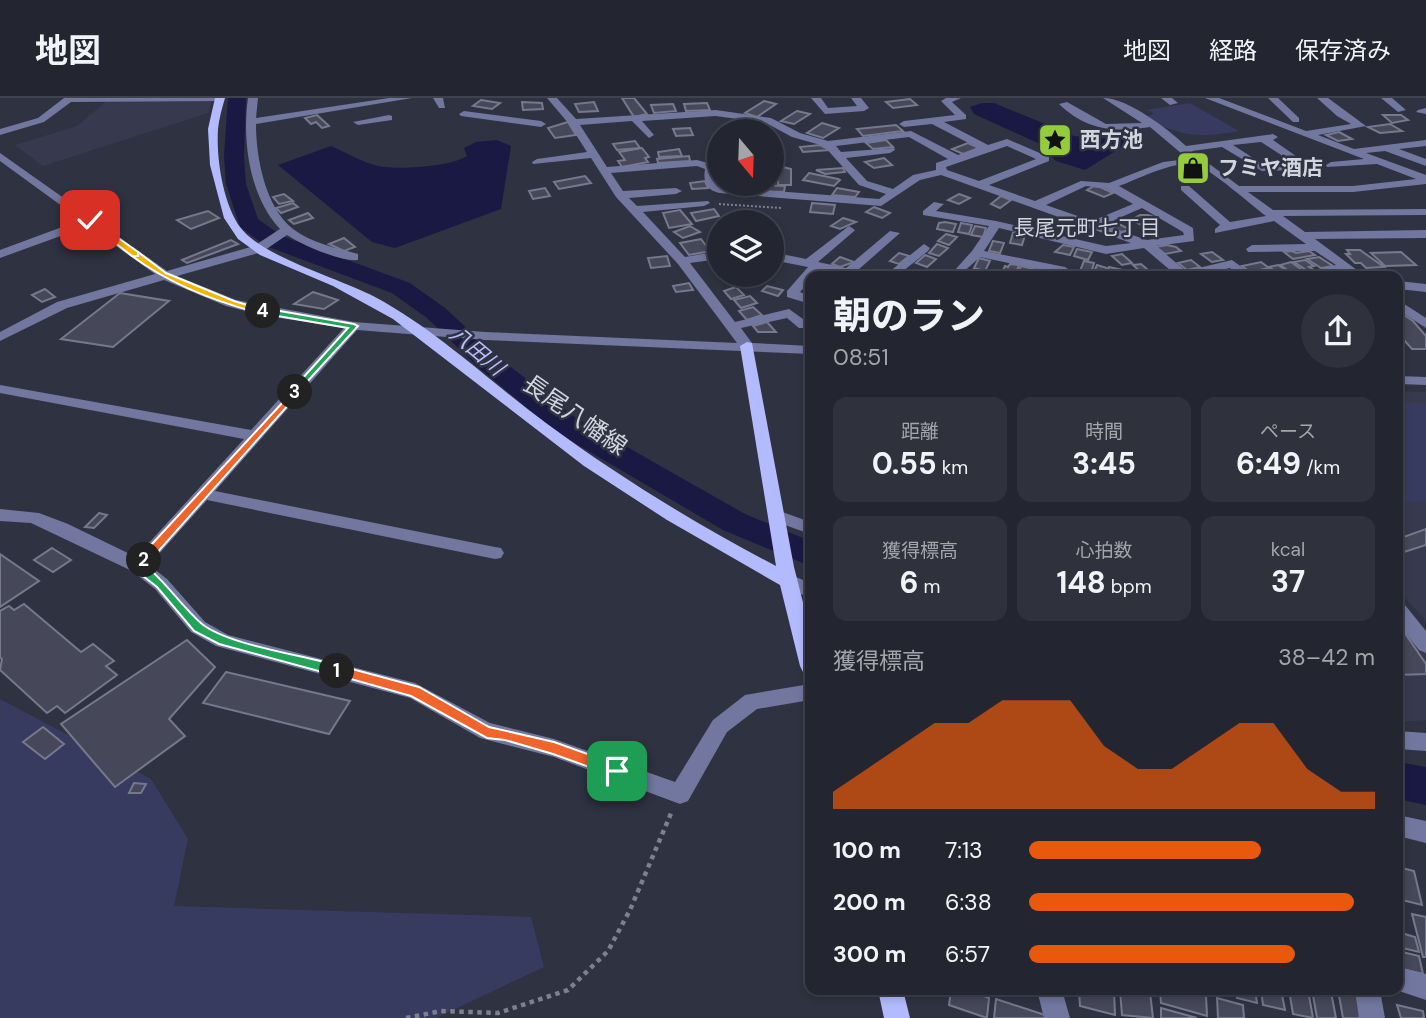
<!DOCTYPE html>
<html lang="ja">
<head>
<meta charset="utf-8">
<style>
	:root { --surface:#232631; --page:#2f323d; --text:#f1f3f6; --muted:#a3a5ab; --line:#40434d; --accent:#ea580c }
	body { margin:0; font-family:"DM Sans","Noto Sans JP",sans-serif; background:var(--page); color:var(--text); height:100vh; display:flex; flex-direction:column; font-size:26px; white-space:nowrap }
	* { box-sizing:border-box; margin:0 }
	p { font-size:23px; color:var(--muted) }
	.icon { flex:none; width:38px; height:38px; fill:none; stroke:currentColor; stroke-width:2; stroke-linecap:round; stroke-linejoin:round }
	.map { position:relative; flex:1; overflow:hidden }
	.sheet { position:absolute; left:805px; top:173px; width:598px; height:724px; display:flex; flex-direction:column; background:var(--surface); border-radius:14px; box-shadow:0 4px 10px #0003,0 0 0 2px var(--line) }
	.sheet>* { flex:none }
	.needle { width:46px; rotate:161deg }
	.buttons { position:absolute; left:707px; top:21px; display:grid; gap:14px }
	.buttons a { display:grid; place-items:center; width:77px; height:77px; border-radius:50%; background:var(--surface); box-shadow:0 4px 10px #0003,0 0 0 2px var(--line); font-size:35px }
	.pin { position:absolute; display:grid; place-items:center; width:60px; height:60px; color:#fff; margin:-30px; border-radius:14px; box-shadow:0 4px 10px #0006 }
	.km { position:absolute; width:35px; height:35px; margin:-18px; border-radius:50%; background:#222; color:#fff; font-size:19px; line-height:35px; text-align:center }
	.round { display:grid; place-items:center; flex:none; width:74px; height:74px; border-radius:37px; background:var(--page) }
	.headline { display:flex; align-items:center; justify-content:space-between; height:119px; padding:0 28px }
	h1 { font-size:38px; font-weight:700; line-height:52px }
	.metrics { display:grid; grid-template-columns:repeat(3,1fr); gap:10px; height:119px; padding:7px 28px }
	.metrics div { display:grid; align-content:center; border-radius:14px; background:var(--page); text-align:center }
	.metrics b { font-size:30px; font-weight:700 }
	.metrics small { font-size:19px; font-weight:400 }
	.metrics p { font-size:19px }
	.chart { height:196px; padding:14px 28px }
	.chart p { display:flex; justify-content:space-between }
	.chart svg { width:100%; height:126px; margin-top:7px; fill:var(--accent); opacity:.7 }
	ul { padding:0 28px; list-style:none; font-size:23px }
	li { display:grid; grid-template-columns:112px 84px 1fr; align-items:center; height:52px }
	li i { height:18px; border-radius:9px; background:var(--accent) }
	header { display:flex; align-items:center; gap:42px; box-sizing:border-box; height:98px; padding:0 35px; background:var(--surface); border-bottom:2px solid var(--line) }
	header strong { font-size:33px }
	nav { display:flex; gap:38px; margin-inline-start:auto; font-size:24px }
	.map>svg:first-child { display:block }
	.built { fill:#373a4f }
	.green { fill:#373b5f }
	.water { fill:#191944 }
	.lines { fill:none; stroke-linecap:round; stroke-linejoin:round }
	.river { fill:#191944; fill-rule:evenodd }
	.building { fill:#464859; stroke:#76798b; stroke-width:2 }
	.path-far1 { stroke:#7e818d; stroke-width:2; stroke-dasharray:2 2; stroke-linecap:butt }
	.path { stroke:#7e818d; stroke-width:4.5; stroke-dasharray:4.5 4.5; stroke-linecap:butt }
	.minor { fill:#71779f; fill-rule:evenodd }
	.major { fill:#b3bbfe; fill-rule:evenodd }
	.split-1 { fill:#f0652b; stroke:#fff; stroke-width:2 }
	.split-2 { fill:#22a559; stroke:#fff; stroke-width:2 }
	.split-3 { fill:#f0652b; stroke:#fff; stroke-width:2 }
	.split-4 { fill:#22a559; stroke:#fff; stroke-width:2 }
	.split-5 { fill:#f5b400; stroke:#fff; stroke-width:2 }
	.split-6 { fill:#f5b400; stroke:#fff; stroke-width:2 }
	.labels { text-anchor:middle; stroke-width:5; stroke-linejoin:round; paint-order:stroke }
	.far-poi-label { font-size:21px; font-weight:bold; fill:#d2d4de; stroke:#2f3241; text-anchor:start }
	.far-neighbourhood-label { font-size:21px; fill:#d2d4de; stroke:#2f3241 }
	.far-water-label { font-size:21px; font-style:italic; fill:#b5bdfb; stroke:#2f3241 }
	.street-label { font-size:24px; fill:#d2d4de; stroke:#2f3241 }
</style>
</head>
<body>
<header>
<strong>地図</strong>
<nav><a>地図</a><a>経路</a><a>保存済み</a></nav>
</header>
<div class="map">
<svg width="1426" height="920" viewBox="0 0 1426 920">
	<rect width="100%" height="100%" fill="#2f3241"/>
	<!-- built -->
	<g class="built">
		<polygon points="107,3 212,3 208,15 43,68 15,47 77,28"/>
		<polygon points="1398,293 1426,294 1426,523 1398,492"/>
		<polygon points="1398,520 1426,551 1426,622 1398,624"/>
	</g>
	<!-- green -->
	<g class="green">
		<path d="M1190 5 1239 33C1198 40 1182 39 1145 20L1154 15 1146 12Z"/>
		<rect x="1398" y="305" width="28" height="98"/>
		<polygon points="0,601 151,681 188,741 174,808 531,819 544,869 436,920 0,920"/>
	</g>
	<!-- water -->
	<g class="water">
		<polygon points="982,5 994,5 1074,38 1125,42 1122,49 1085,72 1056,63 1040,46 974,16 970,9"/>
		<path d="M497 42 511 48 501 111 395 150 372 144 278 67 331 48C347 55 362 64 378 68 398 72 450 69 467 58L464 50 476 44Z"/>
	</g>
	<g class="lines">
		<!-- river -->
		<g class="river">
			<polygon points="228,0 246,0 244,58 246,86 258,121 282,138 410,185 445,210 497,258 576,320 745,416 810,443 810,468 723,432 556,334 479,270 427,220 392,195 266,148 240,129 226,86 224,58"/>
			<polygon points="1398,664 1426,669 1426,707 1398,701"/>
		</g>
	</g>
	<!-- building -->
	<g class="building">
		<polygon points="622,0 634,0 647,16 634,19"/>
		<polygon points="910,1 917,7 893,10 886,4"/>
		<polygon points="481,2 500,5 492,11 473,8"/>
		<polygon points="764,3 776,6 757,19 745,15"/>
		<polygon points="522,4 542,5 543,11 523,12"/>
		<polygon points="594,4 598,13 579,14 575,6"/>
		<polygon points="707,5 710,12 686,13 684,6"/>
		<polygon points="673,6 676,13 654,15 651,7"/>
		<polygon points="797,13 810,16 794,26 781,23"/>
		<polygon points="317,17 329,28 322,30 316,24 311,26 305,20"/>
		<polygon points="1383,17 1401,17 1408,22 1392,25"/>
		<polygon points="568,24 576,37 555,40 548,30"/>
		<polygon points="822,25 839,30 823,40 807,35"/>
		<polygon points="1390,26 1402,33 1380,35 1368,29"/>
		<polygon points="896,27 903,33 863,38 857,31"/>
		<polygon points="690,30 693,37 676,38 673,31"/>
		<polygon points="1339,34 1352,41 1338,43 1326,37"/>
		<polygon points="886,42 893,49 873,51 866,45"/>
		<polygon points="635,43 640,50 617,52 613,46"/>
		<polygon points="968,45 979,50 963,56 952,51"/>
		<polygon points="820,47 830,52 803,54 800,49"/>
		<polygon points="642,50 649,59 645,60 648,64 622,69 618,63 625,62 619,54"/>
		<polygon points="679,51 682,58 659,59 658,54"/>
		<polygon points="689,58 690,63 658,65 657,61"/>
		<polygon points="884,60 892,67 874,70 865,64"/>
		<polygon points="779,68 791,71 791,87 778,87"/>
		<polygon points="843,70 845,74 825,76 816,72"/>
		<polygon points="809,75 838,81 840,82 834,88 803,82"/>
		<polygon points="585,78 591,85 559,91 554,84"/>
		<polygon points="705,83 708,90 692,91 690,85"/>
		<polygon points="755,87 785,88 784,94 754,93"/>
		<polygon points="1094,88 1100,89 1113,95 1104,99 1087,92"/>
		<polygon points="545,90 550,98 533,101 529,93"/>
		<polygon points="837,90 859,94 855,99 832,97"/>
		<polygon points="284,96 293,103 279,106 273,99"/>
		<polygon points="959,96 970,100 959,106 948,102"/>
		<polygon points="1001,98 1011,102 1000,110 991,106"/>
		<polygon points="293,105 298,109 281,115 276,110"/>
		<polygon points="812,105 835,107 833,116 810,114"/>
		<polygon points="874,109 890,115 882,120 866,114"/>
		<polygon points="714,111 719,118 696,123 691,115"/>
		<polygon points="680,112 692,126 669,130 663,115"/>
		<polygon points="208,113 219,120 191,131 177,122"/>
		<polygon points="308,115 313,120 294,126 289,122"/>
		<polygon points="1140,117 1148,117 1157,120 1144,128 1131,122"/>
		<polygon points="843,120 856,124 840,131 831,128"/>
		<polygon points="1113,123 1127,130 1130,132 1121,134 1105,126"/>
		<polygon points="945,124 956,126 953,134 937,131 939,125"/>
		<polygon points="961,125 972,127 969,136 958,134"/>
		<polygon points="690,128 700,134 683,140 674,134"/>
		<polygon points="975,128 986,130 983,139 971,137"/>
		<polygon points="1013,135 1025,137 1022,147 1010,145"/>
		<polygon points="946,136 957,139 949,147 938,143"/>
		<polygon points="344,140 355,149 344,153 329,146"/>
		<polygon points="701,141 710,153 689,157 680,145"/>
		<polygon points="231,142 238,146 187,165 182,162"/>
		<polygon points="993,143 1004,145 1000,155 989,153"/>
		<polygon points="937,146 948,150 939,158 929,155"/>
		<polygon points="1063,147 1074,149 1070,157 1055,154"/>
		<polygon points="1167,147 1176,149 1181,153 1165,156 1156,149"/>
		<polygon points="1077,151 1092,154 1088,162 1074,158"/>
		<polygon points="1347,152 1360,152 1384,169 1366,170 1361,165 1355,165 1346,156 1350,156"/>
		<polygon points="1292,153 1296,155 1309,153 1315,157 1293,161 1284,154"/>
		<polygon points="1212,154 1223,162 1212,164 1201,156"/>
		<polygon points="1401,154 1416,167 1385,168 1371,155"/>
		<polygon points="899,155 909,158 899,166 890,163"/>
		<polygon points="1122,156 1132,165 1122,167 1112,158"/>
		<polygon points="925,157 936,161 927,169 916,165"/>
		<polygon points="667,158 670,168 651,170 648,160"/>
		<polygon points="840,159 854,164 840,169 832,166"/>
		<polygon points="1319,159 1333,168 1321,170 1307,161"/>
		<polygon points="979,160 990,163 985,173 974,170"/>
		<polygon points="1191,162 1200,169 1187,172 1178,165"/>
		<polygon points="1305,162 1314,168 1309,169 1314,172 1308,173 1294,164"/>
		<polygon points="1084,163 1094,165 1091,175 1080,173"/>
		<polygon points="1261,164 1269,170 1250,174 1242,168"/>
		<polygon points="1291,164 1305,174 1294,176 1280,167"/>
		<polygon points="1010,166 1019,167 1015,177 1002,174 1005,168 1008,169"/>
		<polygon points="1141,166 1154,177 1145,178 1133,167"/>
		<polygon points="1097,167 1107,170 1103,178 1092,178"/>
		<polygon points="1278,167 1290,175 1286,176 1289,178 1283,178 1269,169"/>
		<polygon points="1021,168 1034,171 1031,178 1017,177"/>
		<polygon points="1109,169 1123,172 1124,178 1107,178"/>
		<polygon points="1270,172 1279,178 1259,178 1254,174"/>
		<polygon points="689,185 693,192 676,194 673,188"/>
		<polygon points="767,188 783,192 778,198 762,193"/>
		<polygon points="736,189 744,197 731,201 724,193"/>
		<polygon points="45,191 55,199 42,204 32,197"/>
		<polygon points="313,194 338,202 324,211 294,206"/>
		<polygon points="120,195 169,203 113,249 61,241"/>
		<polygon points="750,198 757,205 741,210 734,202"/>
		<polygon points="753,209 762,217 747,222 739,213"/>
		<polygon points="1398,213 1413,223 1426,238 1426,251 1412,251 1404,242 1398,242"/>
		<polygon points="767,224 776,234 758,234 753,228"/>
		<polygon points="99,415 107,417 94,430 85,429"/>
		<polygon points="1426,431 1426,447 1398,456 1398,441"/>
		<polygon points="52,450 71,462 53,474 34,462"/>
		<polygon points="0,456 39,483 0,509"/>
		<polygon points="24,506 81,554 93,546 114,563 106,568 117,577 65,615 57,608 47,615 0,572 2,561 0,559 0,513 9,508 14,512"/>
		<polygon points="1398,531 1402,531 1426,566 1426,576 1398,577"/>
		<polygon points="187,542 215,569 169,621 185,638 115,689 61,626"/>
		<polygon points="226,574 350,603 329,636 203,605"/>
		<polygon points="43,629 64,646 45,661 23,644"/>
		<polygon points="134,685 146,686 141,695 129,695"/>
		<polygon points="1398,769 1414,773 1422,807 1398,801"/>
		<polygon points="1412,816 1426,819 1426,859 1423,859"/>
		<polygon points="1398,834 1415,839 1419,854 1398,849"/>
		<polygon points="1398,853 1419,858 1423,876 1398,870"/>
		<polygon points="951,892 968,892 989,900 987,920 949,907"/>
		<polygon points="1079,892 1114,893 1115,917 1080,908"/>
		<polygon points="1120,892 1150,894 1153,920 1122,917"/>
		<polygon points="1160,892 1187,892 1206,897 1207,918 1161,905"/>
		<polygon points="1236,892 1255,892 1257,905 1237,900"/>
		<polygon points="1261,892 1281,892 1285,912 1263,907"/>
		<polygon points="1289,892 1308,892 1313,920 1293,916"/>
		<polygon points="1312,892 1331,894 1336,920 1317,920"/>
		<polygon points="1338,892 1357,897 1361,920 1343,920"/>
		<polygon points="1217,900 1243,907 1244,920 1218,920"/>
		<polygon points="996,901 1045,917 1045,920 994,920"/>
		<polygon points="1397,907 1423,913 1424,920 1401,920"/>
		<polygon points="1161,910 1197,920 1161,920"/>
	</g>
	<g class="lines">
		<!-- path-far1 -->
		<polyline class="path-far1" points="719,106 781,110"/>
		<!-- path -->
		<polyline class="path" points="406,920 441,913 498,915 568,892 608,853 630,812 672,713"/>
		<!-- minor -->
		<g class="minor">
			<polygon points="64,0 225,0 220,3 71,4 44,24 0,37 0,31 38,20"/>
			<path d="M248 0H258L256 20 389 0H412L256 26C256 59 265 109 293 131 311 145 337 150 358 156V162C341 164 302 147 287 137L262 154 177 178 236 202 354 224 485 234 737 245 678 166 616 99 591 60 533 66 532 64 537 61 587 54 569 26 547 0H557L576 21 716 12 771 20 800 35 828 43 911 33 958 57 978 50 932 26 904 29 899 26 904 23 955 17 941 3 946 0H961L952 4 966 17V21L944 24 988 47 1007 41 1049 59V63L989 87 1035 103 1081 83 1109 85 1163 64 1188 61 1150 29C1114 35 1086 32 1059 6L1067 4 1106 26 1142 25 1103 0C1128 0 1168 31 1186 48L1273 36 1278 39 1273 42 1306 65 1298 72 1262 73 1222 49 1192 53 1239 88H1353L1416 81 1377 66 1327 69 1326 67 1331 64 1364 61 1205 0H1219L1306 33 1351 26 1337 18 1317 0H1328L1366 28 1318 37 1354 51 1426 42V48L1399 51 1426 61V68L1385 53 1366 55 1426 77V86L1353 94H1248L1273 112 1426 111V117L1283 118 1305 134 1426 132V140L1315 141 1365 178H1352L1344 173 1319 178H1298L1300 175 1336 167 1315 153 1248 154 1246 151 1252 147 1306 146 1274 123 1215 135V131L1220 127 1181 92V88H1189L1230 124 1266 118C1251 107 1211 71 1196 67 1176 61 1138 81 1119 88L1193 130 1194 143 1156 148 1186 173 1232 162 1254 178H1241L1230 170 1196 178H1177L1144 150 1106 156 999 130 984 153 1065 169 1071 173 1065 177 980 159 960 177 954 173 972 153 989 128 923 117V113L934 104 944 106 936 113 996 123 1106 148 1131 145 941 77 920 82 881 108 719 95C706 92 703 83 705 71L697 68 611 75 623 93 676 90 682 93 676 96 629 100 637 108 708 103 710 105 704 108 643 114 685 159 719 153V161L690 165 735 224 789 211 810 226 809 230H799L787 220 741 230 752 245 810 248V256L485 242 357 232 215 393 495 449 501 450 504 455 501 460 495 461 207 402 149 467 167 481 205 524 228 537 415 585 490 625 554 641 675 684 713 622 745 597 810 586V602L757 611 727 634 688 703 680 706 554 659 480 640 410 600 216 548 191 534 155 491 132 473 31 425 0 423V411L39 415 68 426 136 459 244 341 0 295V287L251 332 344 230 262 217 226 208 164 182 67 210 0 243V234L57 204 155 176 88 128 0 160V152L81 122 0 63V55L167 173 254 148 280 131C249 98 242 42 248 0ZM716 18 766 25 792 39 824 48 859 87 886 96 879 101 721 89 714 79 715 67 697 62 607 69 580 27 632 23 649 40 654 37 642 23ZM909 39 948 61 936 65V72L913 77 893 91 867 83 846 60 890 55 895 52 894 50 841 54 836 48ZM1261 44 1295 66 1264 67 1233 47ZM1007 48 1036 61 979 83 947 72 946 69ZM1086 88 1107 91 1133 106 1092 123 1046 107ZM1142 110 1183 134 1184 137 1147 142 1103 127Z"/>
			<polygon points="433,0 443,0 445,10 439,10"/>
			<polygon points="811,0 821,0 828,10 857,8 851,0 861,0 869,10 864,13 825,16"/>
			<polygon points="1161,0 1172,0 1178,5 1170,7"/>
			<polygon points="1268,0 1278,0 1299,20 1299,24 1293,24"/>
			<polygon points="1381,0 1392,0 1406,12 1398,14"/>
			<polygon points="1426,10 1426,16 1416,14 1418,12"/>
			<polygon points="464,13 541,23 546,26 541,29 461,18 459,16"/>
			<polygon points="389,17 392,18 392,22 358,27 353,24"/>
			<polygon points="849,128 855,132 853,134 818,164 846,170 890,133 900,135 858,172 871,175 873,178 852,178 820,172 810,178 810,183 800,194 810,198 810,206 787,199 787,193 808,169 772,162 772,154 806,161"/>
			<polygon points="924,146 930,150 928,153 897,178 884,178"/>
			<polygon points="1398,183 1426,186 1426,194 1398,191"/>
			<polygon points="1398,202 1426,220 1426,230 1398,212"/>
			<polygon points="1398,278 1426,279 1426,287 1398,286"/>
			<polygon points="777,412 810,424 810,436 771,422 769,418 771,414"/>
			<polygon points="789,476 810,485 810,500 783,488 780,483 783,478"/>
			<polygon points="1398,505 1405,507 1426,533 1426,555 1419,552 1398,526"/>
			<polygon points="1398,633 1426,635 1426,653 1398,651"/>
			<polygon points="1398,717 1426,723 1426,745 1398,738"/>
			<polygon points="1398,869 1426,876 1426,902 1396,892 1398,892"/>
			<polygon points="1037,892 1062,892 1070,920 1044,920"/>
			<polygon points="1355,892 1380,892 1385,920 1359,920"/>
		</g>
		<!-- major -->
		<g class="major">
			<path d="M215 0H225C222 10 219 21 218 31 216 60 223 105 240 129 262 159 339 180 375 199 438 233 489 283 546 325 619 379 696 426 776 468L740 248 747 244 752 245 794 469 810 532V576L803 574 800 568 780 487 667 422 584 368 393 221 333 188 260 157 238 141 224 120 210 67 208 31Z"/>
			<polygon points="878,892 903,892 910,920 884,920"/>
		</g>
	</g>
	<!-- split-1 -->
	<polygon class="split-1" points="337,567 419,589 489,629 554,644 621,668 623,673 617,679 553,656 505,642 487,640 411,598 333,576 331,573"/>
	<!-- split-2 -->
	<path class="split-2" d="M144 457 150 462 145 467C167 485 182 509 202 526 230 548 305 557 342 569V576L337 578 219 546 194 533 157 489 134 471V465Z"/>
	<!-- split-3 -->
	<polygon class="split-3" points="295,291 298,292 298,296 148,465 140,465 140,459"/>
	<!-- split-4 -->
	<polygon class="split-4" points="263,210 354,226 358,228 295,297 292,296 292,292 348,230 260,215"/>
	<!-- split-5 -->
	<path class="split-5" d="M132 154H138L166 175 234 203 267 213 263 216C216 204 171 187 132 158Z"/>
	<!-- split-6 -->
	<polygon class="split-6" points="90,120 138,154 138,158 132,158 88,124"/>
	<!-- icons -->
	<defs>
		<g id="sight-square" transform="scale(1.75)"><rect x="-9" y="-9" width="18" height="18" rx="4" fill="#94cc3c" stroke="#2f3241"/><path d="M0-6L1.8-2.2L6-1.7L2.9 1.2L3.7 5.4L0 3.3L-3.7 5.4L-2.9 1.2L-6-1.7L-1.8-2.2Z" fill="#111"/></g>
		<g id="shop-square" transform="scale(1.75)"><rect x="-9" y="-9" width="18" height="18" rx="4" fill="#94cc3c" stroke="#2f3241"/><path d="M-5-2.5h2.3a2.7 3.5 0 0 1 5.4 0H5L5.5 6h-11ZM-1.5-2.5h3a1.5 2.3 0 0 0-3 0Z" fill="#111"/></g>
	</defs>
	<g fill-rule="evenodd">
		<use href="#sight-square" x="1055" y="42"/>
		<use href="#shop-square" x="1193" y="70"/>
	</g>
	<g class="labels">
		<!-- far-poi labels -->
		<g class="far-poi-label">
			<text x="1080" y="49">西方池</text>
			<text x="1218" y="77">フミヤ酒店</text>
		</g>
		<!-- far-neighbourhood labels -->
		<g class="far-neighbourhood-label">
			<text x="1087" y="137">長尾元町七丁目</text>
		</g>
		<!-- far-water labels -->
		<g class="far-water-label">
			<text transform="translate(477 253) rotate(40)" y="7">八田川</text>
		</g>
		<!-- street labels -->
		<g class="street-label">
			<text transform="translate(575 317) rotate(35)" y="8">長尾八幡線</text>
		</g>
	</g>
</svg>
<div class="buttons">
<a><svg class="needle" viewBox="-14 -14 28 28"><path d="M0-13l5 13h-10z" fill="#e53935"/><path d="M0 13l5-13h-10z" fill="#a3a5ab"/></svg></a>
<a><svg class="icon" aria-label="layers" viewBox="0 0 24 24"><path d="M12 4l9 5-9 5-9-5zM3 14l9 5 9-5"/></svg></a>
</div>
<div class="pin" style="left:617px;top:673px;background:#1e9e55"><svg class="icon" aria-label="arrive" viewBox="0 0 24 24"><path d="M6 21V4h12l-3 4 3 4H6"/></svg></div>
<div class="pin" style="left:90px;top:122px;background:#d93025"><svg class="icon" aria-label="check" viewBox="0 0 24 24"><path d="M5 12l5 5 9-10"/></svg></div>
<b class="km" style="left:337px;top:573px">1</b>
<b class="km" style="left:144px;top:462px">2</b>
<b class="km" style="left:295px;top:294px">3</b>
<b class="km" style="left:263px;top:213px">4</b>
<section class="sheet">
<div class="headline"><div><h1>朝のラン</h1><p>08:51</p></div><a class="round"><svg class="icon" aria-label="share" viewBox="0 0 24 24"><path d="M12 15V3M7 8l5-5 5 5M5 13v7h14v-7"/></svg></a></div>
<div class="metrics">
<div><p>距離</p><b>0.55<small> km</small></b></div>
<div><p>時間</p><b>3:45</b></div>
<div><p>ペース</p><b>6:49<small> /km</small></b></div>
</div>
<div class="metrics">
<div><p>獲得標高</p><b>6<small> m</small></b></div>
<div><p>心拍数</p><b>148<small> bpm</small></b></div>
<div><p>kcal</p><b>37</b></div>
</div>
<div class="chart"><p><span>獲得標高</span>38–42 m</p>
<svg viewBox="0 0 160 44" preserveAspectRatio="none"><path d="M0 44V38L10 30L20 22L30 14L40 14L50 6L60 6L70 6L80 22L90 30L100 30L110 22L120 14L130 14L140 30L150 38L160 38V44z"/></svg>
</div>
<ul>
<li><b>100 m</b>7:13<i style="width:67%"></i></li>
<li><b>200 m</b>6:38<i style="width:94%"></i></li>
<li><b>300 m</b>6:57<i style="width:77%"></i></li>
</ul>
</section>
</div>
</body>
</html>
